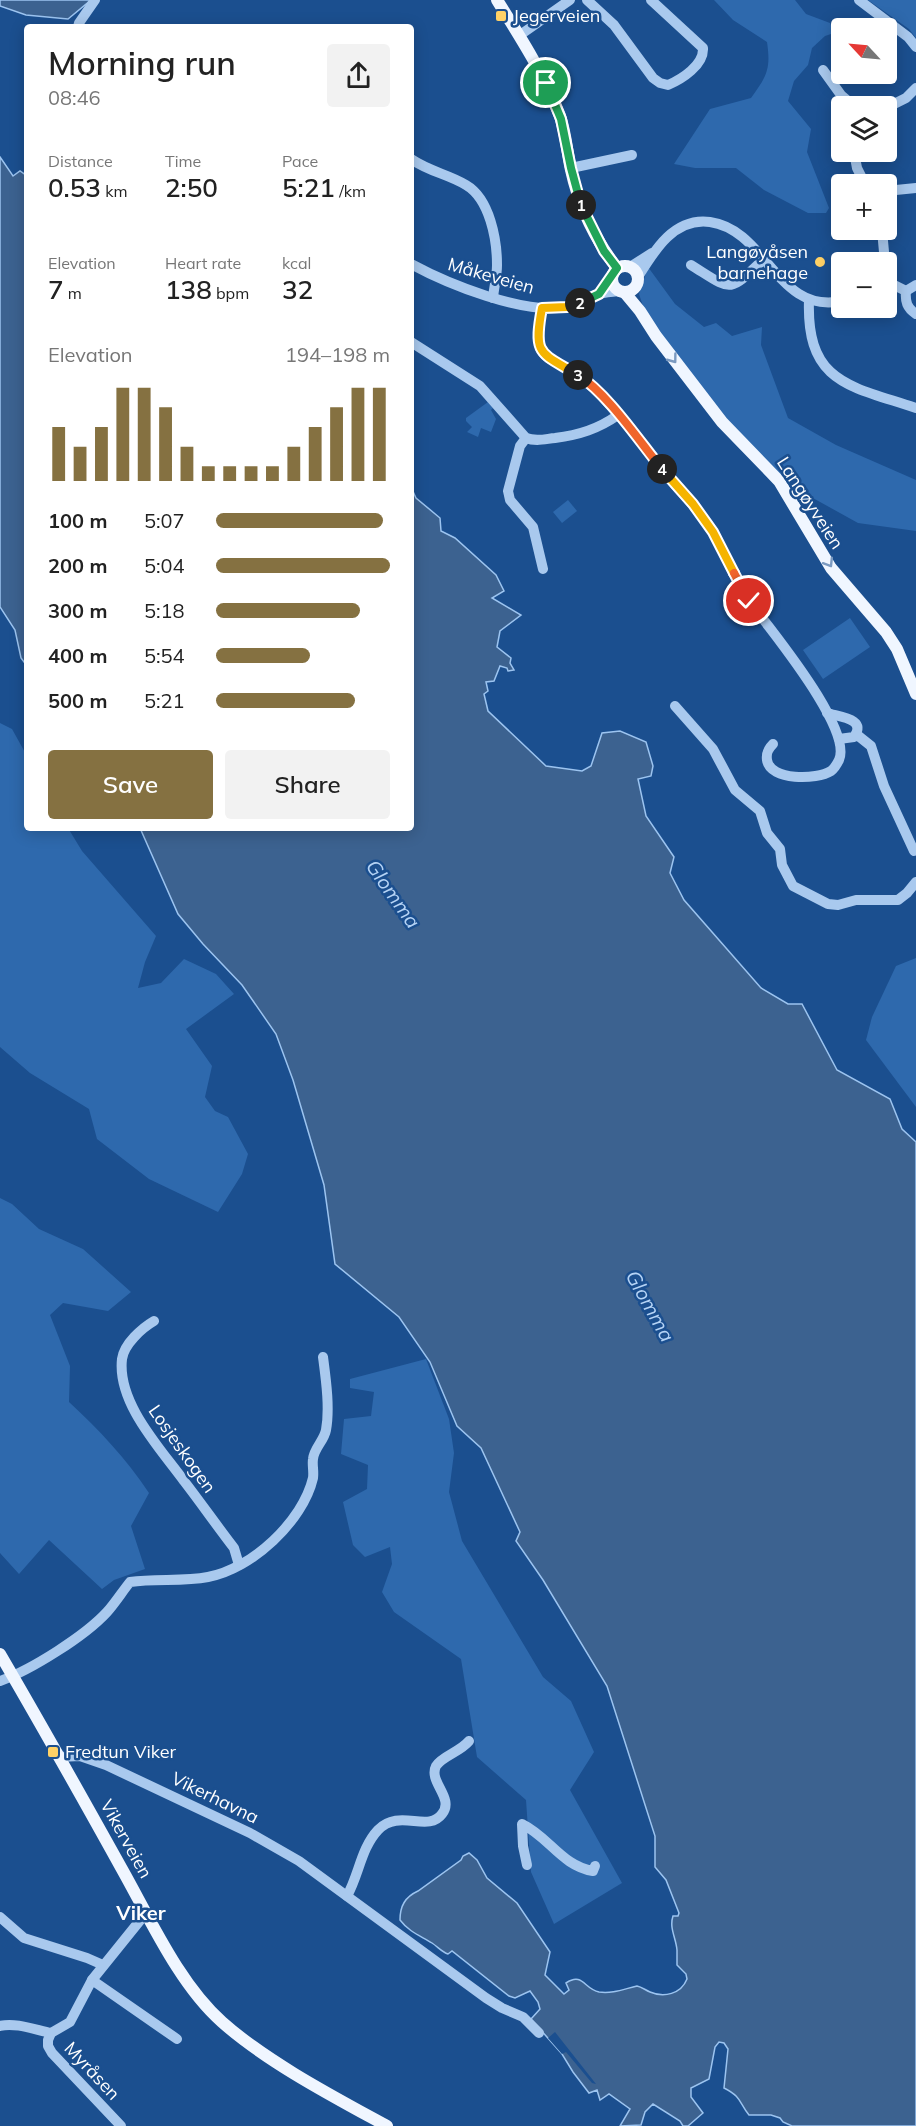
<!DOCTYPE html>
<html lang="en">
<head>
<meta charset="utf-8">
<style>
	:root { --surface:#fff; --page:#f2f2f2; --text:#222; --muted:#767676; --accent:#857141 }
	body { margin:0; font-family:Mulish,sans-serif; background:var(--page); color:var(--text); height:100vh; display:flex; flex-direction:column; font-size:22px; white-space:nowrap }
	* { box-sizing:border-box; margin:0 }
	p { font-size:20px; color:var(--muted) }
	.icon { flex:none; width:33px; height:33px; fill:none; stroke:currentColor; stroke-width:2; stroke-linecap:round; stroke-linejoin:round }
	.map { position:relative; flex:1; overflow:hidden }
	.drawer { position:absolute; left:24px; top:24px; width:390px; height:807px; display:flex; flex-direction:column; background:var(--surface); border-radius:6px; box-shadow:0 3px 15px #0003 }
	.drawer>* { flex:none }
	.needle { width:39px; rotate:296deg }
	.fabs { position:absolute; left:831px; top:18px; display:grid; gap:12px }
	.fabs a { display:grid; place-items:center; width:66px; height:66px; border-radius:6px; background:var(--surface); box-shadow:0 3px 15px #0003; font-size:30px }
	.pin { position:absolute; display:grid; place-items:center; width:51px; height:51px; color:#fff; margin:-26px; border:3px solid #fff; border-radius:50%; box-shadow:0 2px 6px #0007 }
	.km { position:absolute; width:30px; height:30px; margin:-15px; border-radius:50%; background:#222; color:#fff; font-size:16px; line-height:30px; text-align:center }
	.round { display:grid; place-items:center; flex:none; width:63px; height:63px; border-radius:6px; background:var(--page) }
	.overview { display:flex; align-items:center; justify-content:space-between; height:102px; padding:0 24px }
	h1 { font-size:33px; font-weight:600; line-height:45px }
	.stats { display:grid; grid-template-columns:repeat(3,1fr); gap:9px; height:102px; padding:6px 24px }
	.stats div { display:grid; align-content:center }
	.stats b { font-size:26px; font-weight:600 }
	.stats small { font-size:16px; font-weight:400 }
	.stats p { font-size:16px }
	.chart { height:168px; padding:12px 24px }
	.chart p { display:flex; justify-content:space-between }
	.chart svg { width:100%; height:108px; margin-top:6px; stroke:var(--accent); stroke-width:6 }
	.button { display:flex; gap:12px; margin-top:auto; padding:12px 24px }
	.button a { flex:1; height:69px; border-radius:6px; background:var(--accent); color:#fff; font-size:24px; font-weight:600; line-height:69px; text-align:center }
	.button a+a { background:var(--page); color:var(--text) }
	ul { padding:0 24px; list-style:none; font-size:20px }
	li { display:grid; grid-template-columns:96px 72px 1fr; align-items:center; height:45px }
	li i { height:15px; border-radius:8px; background:var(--accent) }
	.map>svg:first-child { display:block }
	.green { fill:#2e69ad }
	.water { fill:#3c6290; stroke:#9cc4f0; stroke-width:1.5 }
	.pier { fill:#1b4f8f }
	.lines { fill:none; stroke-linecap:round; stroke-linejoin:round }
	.minor { stroke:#a9c9ee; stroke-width:10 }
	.major { stroke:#f0f6ff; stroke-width:12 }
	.oneway { stroke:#7b9ac1 }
	.split-1-casing { stroke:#fff; stroke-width:12 }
	.split-2-casing { stroke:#fff; stroke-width:12 }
	.split-3-casing { stroke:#fff; stroke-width:12 }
	.split-4-casing { stroke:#fff; stroke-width:12 }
	.split-5-casing { stroke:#fff; stroke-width:12 }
	.split-6-casing { stroke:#fff; stroke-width:12 }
	.split-1 { stroke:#22a559; stroke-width:8 }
	.split-2 { stroke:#22a559; stroke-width:8 }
	.split-3 { stroke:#f5b400; stroke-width:8 }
	.split-4 { stroke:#f0652b; stroke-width:8 }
	.split-5 { stroke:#f5b400; stroke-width:8 }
	.split-6 { stroke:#f0652b; stroke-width:8 }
	.poi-dot { fill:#ffd166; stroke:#1b4f8f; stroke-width:2 }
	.labels { text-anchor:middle; stroke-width:5; stroke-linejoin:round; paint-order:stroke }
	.poi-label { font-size:18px; fill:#fff; stroke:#1b4f8f; text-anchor:start }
	.street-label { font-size:18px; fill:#fff; stroke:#1b4f8f }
	.water-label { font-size:20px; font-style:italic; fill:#b5d3f5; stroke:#1b4f8f }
	.neighbourhood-label { font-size:20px; font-weight:bold; fill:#fff; stroke:#1b4f8f }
</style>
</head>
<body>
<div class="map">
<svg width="916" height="2126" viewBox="0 0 916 2126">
	<rect width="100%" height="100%" fill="#1b4f8f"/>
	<!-- green -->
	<g class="green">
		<path d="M714 0H795L806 14 830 23 834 33 825 36 812 48 808 65 794 81 788 101 811 129 807 152 829 208 826 213H808L764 190 736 168H695L674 164 710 109 751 98C767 76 771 69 767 42L733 20Z"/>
		<polygon points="868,0 916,0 916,38 909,29"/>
		<polygon points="648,267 675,304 704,327 716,323 732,336 762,327 761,345 788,418 836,445 916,480 916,531 858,523 793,487 714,409 647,318 639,294"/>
		<polygon points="488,402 493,408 491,410 496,419 491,432 481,428 478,437 467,432 472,427 466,421 466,418"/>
		<polygon points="568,500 577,511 562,523 553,512"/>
		<polygon points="850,618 870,647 823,679 803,650"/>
		<polygon points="0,723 12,729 27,756 27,828 68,828 82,851 156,936 145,962 138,988 161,983 184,959 216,974 234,994 186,1029 212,1066 205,1097 215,1111 228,1117 248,1154 242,1174 218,1212 149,1179 97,1139 89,1109 30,1073 0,1047"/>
		<polygon points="916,958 916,1107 866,1040 872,1017 896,966"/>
		<path d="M0 1198 12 1204 39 1229 83 1249 131 1292 108 1311 63 1303 50 1315 70 1366 69 1402C99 1430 126 1458 149 1493L131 1526 145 1569 114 1580 102 1589 49 1540 19 1574 0 1553Z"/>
		<polygon points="426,1359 449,1419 454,1453 449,1492 462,1541 543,1677 571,1701 594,1752 570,1790 622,1883 554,1924 531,1872 526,1800 477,1757 461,1659 394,1612 382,1592 392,1564 390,1547 365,1557 353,1545 343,1502 367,1489 368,1465 341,1454 344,1419 371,1416 374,1392 350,1388 350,1379"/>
	</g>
	<!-- water -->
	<g class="water">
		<polygon points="0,0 91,0 68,19 26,15 0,6"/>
		<polygon points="0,157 13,176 20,171 27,176 27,666 21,658 15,630 0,607"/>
		<path d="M411 487 416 498 440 518 441 531 455 538 496 575 504 591 492 598 521 615 500 631 497 647 511 658 510 663 514 670 508 671 507 668 500 666 494 681 486 682 488 691 484 694 488 711 546 766 582 771 591 766 602 733 620 731 646 742 653 766 651 776 638 779 646 816 674 857 670 873 684 900 761 988 788 1004H802L837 1070 890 1099 902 1129 916 1142V2126H792L783 2122 780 2118 771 2115H749C739 2103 742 2097 724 2088L728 2049 724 2043 719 2042 715 2047 709 2079 691 2088V2097L703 2113 688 2126H683L680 2121 653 2104 645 2112 641 2125 620 2126 630 2109 609 2094 600 2100 597 2090 589 2093 573 2072 562 2054 531 2019 540 2009 538 2002 530 1991 515 1998 509 1996 452 1951 448 1954C442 1952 438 1947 432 1943 421 1936 409 1932 400 1920 400 1906 405 1897 418 1891L461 1860 463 1856 469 1853 477 1860 487 1878 517 1903 550 1952 545 1975 564 1994 569 1990 566 1983C583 1972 584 1989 599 1992 612 1994 624 1989 637 1986 642 1987 645 1990 650 1992 664 1998 681 1994 687 1979L686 1974 677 1965C677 1961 677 1955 677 1950 676 1938 669 1928 673 1916H678L679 1913 666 1880 655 1867V1836L607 1686 543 1580 516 1541 520 1532 481 1448 457 1426 430 1362 399 1317 335 1264 324 1185 293 1080 276 1034 242 985 203 944 178 914 140 828H411Z"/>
	</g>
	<!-- pier -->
	<polygon class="pier" points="555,2032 596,2084 592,2083 566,2052 562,2054 548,2038"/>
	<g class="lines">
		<!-- minor -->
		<g class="minor">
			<path d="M587 0 614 25 653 78 660 83 668 85C682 79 704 65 703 48L651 0"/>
			<polyline points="859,0 908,37 916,47"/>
			<polyline points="78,27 79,23 95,0"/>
			<polyline points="520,35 570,0"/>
			<polyline points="823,70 841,95 854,106"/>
			<polyline points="886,108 906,98 916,88"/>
			<polyline points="854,152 857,168 865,184"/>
			<path d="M411 159C430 172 448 174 466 185 490 199 497 240 497 265 497 276 494 287 493 298"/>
			<polyline points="571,168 632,155"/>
			<polyline points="886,191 916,188"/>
			<polyline points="882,230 884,252 882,262"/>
			<path d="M411 264C448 284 524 315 566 307 577 305 586 299 596 295 603 292 612 292 619 291"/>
			<path d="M691 265C733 291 727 294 764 259"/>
			<polyline points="630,267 652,253"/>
			<path d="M638 277C654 251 674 217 710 222 767 230 777 315 842 301"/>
			<polyline points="886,281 906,291"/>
			<path d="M916 285 906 291C905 302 907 308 916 314"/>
			<polyline points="599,294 611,278"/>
			<path d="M809 300C806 384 851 386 916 408"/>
			<path d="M542 308C532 362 542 351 580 377 594 386 605 400 616 412 635 433 652 457 670 479 685 497 702 513 713 532 724 551 731 571 742 590 747 600 756 610 763 619 781 643 852 731 839 760 837 764 835 768 831 771 817 780 770 781 767 760 766 753 768 749 773 744"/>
			<path d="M411 342 480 386 526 438C536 442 545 439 555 438 579 435 598 429 618 415"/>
			<polyline points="526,438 520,446 508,491 510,500 533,527 543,569"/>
			<polyline points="675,706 713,749 735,790 760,811 767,833 780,849 782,865 793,886 828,904 838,905 856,900 898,900 907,893 916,882"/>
			<path d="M827 713C839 717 867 718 854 737L839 739"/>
			<polyline points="856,734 871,746 884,786 914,851"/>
			<path d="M154 1321C142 1328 124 1344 122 1359 117 1403 160 1448 184 1481 201 1503 217 1526 234 1548L239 1565"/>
			<path d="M0 1681C31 1670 85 1636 107 1612 115 1603 122 1592 130 1582 156 1578 182 1582 208 1577 252 1569 303 1521 313 1478 314 1471 312 1465 313 1459 314 1448 324 1441 326 1430 330 1408 326 1380 323 1357"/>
			<polyline points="59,1757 80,1756 106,1765 250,1833 299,1861 486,1998 502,2008 523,2017 539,2033"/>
			<path d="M527 1865 523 1846 522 1824C549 1837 562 1866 593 1871L595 1866"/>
			<path d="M347 1896C359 1875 361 1848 378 1830 399 1808 428 1833 442 1814 455 1798 428 1782 436 1766 442 1756 460 1752 469 1741"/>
			<polyline points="0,1917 24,1938 87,1958 103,1965"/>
			<polyline points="92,1980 177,2039"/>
			<path d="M0 2026C15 2022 36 2030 51 2033"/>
			<polyline points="121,2126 52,2053 48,2046 48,2040 51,2033 70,2022 92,1980 146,1913"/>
		</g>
		<!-- major -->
		<g class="major">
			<path d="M497 0C521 38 544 74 560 116 566 134 567 152 571 170 579 206 594 238 617 268"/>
			<circle cx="625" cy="279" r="13"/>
			<polyline points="625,293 640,311 656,336 722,422 779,481 831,568 886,632 897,649 916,694"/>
			<path d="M0 1654C42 1726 83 1799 123 1871 151 1921 180 1985 222 2022 267 2062 334 2097 387 2126"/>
		</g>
	</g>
	<!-- one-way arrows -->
	<defs><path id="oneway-chevron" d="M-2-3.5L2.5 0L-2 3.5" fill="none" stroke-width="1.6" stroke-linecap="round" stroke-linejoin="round" transform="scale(1.5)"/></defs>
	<g class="oneway">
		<use href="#oneway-chevron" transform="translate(673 359) rotate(53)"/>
		<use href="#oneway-chevron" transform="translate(829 563) rotate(58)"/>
	</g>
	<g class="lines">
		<!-- split-1 casing -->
		<g class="split-1-casing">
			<polyline id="split-1" points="546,83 561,119 571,168 581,205"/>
		</g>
		<!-- split-2 casing -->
		<g class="split-2-casing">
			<polyline id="split-2" points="580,303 599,294 617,268 604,251 581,205"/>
		</g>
		<!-- split-3 casing -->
		<g class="split-3-casing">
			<path id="split-3" d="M578 375C540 352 533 356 542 308L567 307 580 303"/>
		</g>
		<!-- split-4 casing -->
		<g class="split-4-casing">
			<path id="split-4" d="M578 375C608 394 639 441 662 469"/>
		</g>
		<!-- split-5 casing -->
		<g class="split-5-casing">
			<polyline id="split-5" points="662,469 693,504 713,532 734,573"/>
		</g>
		<!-- split-6 casing -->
		<g class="split-6-casing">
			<polyline id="split-6" points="734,573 749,601"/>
		</g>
		<!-- split-1 -->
		<use href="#split-1" class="split-1"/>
		<!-- split-2 -->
		<use href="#split-2" class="split-2"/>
		<!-- split-3 -->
		<use href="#split-3" class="split-3"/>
		<!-- split-4 -->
		<use href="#split-4" class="split-4"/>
		<!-- split-5 -->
		<use href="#split-5" class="split-5"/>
		<!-- split-6 -->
		<use href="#split-6" class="split-6"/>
	</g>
	<!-- markers -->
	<g class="poi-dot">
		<rect x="495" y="10" width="12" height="12" rx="3"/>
		<circle cx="820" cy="262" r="6"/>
		<rect x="47" y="1746" width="12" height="12" rx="3"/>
	</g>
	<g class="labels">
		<!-- poi labels -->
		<g class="poi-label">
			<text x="513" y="22">Jegerveien</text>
			<text x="808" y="258" text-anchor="end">Langøyåsen<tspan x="808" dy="21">barnehage</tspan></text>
			<text x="65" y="1758">Fredtun Viker</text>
		</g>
		<!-- street labels -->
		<g class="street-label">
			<text transform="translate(491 276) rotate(16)" y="6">Måkeveien</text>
			<text transform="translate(810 503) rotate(57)" y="6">Langøyveien</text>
			<text transform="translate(182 1449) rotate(55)" y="6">Losjeskogen</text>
			<text transform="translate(215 1798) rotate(26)" y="6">Vikerhavna</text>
			<text transform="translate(126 1839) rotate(61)" y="6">Vikerveien</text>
			<text transform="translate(92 2071) rotate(47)" y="6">Myråsen</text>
		</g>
		<!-- water labels -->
		<g class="water-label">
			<text transform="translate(393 894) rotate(55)" y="7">Glomma</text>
			<text transform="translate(650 1306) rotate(61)" y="7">Glomma</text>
		</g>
		<!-- neighbourhood labels -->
		<g class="neighbourhood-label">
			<text x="141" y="1920">Viker</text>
		</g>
	</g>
</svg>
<div class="fabs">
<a><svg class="needle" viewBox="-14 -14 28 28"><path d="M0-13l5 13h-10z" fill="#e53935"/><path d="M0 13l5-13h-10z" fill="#767676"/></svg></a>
<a><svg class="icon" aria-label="layers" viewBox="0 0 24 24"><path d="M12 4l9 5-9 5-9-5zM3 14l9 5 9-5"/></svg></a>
<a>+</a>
<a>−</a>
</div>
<div class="pin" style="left:546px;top:83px;background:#1e9e55"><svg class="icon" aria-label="arrive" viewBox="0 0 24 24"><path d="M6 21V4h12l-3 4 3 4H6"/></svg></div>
<div class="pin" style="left:749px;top:601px;background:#d93025"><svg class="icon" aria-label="check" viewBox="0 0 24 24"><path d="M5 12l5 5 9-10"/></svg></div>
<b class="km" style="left:581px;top:205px">1</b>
<b class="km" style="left:580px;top:303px">2</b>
<b class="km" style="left:578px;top:375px">3</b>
<b class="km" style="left:662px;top:469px">4</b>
<section class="drawer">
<div class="overview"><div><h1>Morning run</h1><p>08:46</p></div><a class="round"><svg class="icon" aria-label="share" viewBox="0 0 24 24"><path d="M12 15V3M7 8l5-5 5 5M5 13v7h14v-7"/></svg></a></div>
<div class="stats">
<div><p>Distance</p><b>0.53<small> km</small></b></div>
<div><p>Time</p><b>2:50</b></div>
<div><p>Pace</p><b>5:21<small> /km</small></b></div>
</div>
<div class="stats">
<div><p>Elevation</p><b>7<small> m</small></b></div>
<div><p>Heart rate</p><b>138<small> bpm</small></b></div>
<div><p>kcal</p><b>32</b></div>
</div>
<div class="chart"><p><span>Elevation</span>194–198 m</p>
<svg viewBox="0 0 160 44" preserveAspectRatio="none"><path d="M5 44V22M15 44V30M25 44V22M35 44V6M45 44V6M55 44V14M65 44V30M75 44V38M85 44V38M95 44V38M105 44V38M115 44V30M125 44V22M135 44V14M145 44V6M155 44V6"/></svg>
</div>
<ul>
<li><b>100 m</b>5:07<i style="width:96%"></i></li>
<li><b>200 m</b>5:04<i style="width:100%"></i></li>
<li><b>300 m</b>5:18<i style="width:83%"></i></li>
<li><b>400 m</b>5:54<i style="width:54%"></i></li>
<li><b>500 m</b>5:21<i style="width:80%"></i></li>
</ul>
<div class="button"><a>Save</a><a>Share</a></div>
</section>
</div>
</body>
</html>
